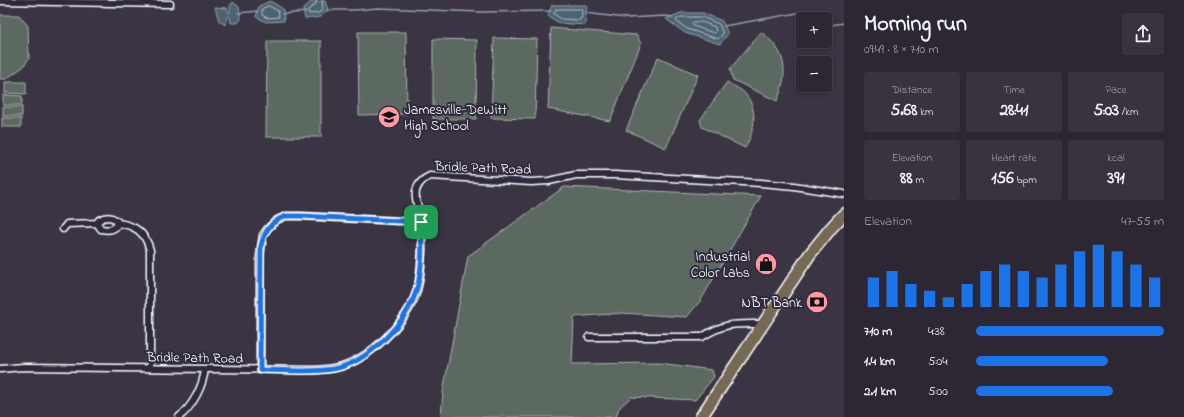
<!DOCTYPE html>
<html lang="en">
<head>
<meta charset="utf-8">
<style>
	:root { --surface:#2c2732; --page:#38333e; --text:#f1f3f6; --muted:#a6a5ac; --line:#48444d; --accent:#1a73e8 }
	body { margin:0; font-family:"Indie Flower",sans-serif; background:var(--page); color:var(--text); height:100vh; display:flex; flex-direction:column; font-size:15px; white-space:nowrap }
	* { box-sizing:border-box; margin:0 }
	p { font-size:13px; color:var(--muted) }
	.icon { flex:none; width:22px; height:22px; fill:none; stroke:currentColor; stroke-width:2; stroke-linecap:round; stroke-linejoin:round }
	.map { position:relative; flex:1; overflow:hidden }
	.sheet { display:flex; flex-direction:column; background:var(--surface); width:340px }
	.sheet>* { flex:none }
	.buttons { position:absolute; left:796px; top:12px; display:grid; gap:8px }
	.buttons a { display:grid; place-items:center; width:36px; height:36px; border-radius:4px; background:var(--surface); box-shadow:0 2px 6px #0003,0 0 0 1px var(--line); font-size:20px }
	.pin { position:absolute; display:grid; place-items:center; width:34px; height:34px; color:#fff; margin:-17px; border-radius:8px; box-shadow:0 2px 6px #0006 }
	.round { display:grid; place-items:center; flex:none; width:42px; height:42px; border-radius:4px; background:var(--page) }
	.summary { display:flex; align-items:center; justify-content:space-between; height:68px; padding:0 20px }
	h1 { font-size:22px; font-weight:700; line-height:30px }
	.metrics { display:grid; grid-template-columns:repeat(3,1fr); gap:6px; height:68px; padding:4px 20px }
	.metrics div { display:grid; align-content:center; border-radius:4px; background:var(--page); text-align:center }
	.metrics b { font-size:17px; font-weight:700 }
	.metrics small { font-size:11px; font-weight:400 }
	.metrics p { font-size:11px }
	.chart { height:112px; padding:8px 20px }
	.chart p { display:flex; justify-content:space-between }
	.chart svg { width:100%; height:72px; margin-top:4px; stroke:var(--accent); stroke-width:6 }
	ul { padding:0 20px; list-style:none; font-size:13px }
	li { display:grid; grid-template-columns:64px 48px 1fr; align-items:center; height:30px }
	li i { height:10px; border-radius:5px; background:var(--accent) }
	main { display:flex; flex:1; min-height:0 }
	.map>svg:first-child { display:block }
	.green { fill:#5b6960; stroke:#adb4b0 }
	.water { fill:#4b6473; stroke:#93a2ab }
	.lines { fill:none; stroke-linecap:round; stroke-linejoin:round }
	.shore { stroke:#b7c1c7; stroke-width:1 }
	.stream { stroke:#93a2ab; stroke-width:1.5 }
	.street-casing { stroke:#fff; stroke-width:9 }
	.highway-casing { stroke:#fff; stroke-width:14 }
	.street { stroke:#2f2a3d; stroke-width:6 }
	.highway { stroke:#766a54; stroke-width:11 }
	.route-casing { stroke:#fff; stroke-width:8 }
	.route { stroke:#1a73e8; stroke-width:5 }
	.labels { text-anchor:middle; stroke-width:4; stroke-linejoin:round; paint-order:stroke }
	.poi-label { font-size:14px; fill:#fff; stroke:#2f2a3d; text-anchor:end }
	.street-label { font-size:14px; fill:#fff; stroke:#2f2a3d }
</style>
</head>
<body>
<main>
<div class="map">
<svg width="844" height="417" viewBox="0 0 844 417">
	<rect width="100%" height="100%" fill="#3b3443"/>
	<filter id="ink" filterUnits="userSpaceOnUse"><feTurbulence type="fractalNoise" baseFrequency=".025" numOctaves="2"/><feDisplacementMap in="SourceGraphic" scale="8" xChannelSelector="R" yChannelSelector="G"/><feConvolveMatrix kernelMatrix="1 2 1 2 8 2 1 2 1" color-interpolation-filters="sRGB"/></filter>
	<g filter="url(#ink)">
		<!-- green -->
		<g class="green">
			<polygon points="0,15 19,15 28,26 29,58 23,67 6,79 0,79"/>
			<polygon points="551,28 637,35 641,44 610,121 548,109"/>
			<polygon points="358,32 406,32 407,114 359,115"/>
			<path d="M761 32C787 51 789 73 777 101L733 80 730 69Z"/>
			<polygon points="494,38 537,39 535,119 491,118"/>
			<polygon points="433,39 477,40 476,119 433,119"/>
			<polygon points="267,41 321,41 321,137 266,137"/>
			<polygon points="658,57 698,75 666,148 626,130"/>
			<polygon points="5,82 26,82 26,94 5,93"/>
			<path d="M727 82C733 86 742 89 746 95 759 111 754 132 745 148L702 127 700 120Z"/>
			<polygon points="3,95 22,96 22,105 3,105"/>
			<rect x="3" y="107" width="19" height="9"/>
			<rect x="2" y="118" width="19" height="9"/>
			<polygon points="564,187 761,196 701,300 687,317 622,313 574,317 572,364 660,363 712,370 714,377 695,400 631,397 619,408 616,417 441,417 443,392 468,256"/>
		</g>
		<!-- water -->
		<g class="water">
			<polygon points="270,1 283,9 284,21 266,22 256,17 259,6"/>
			<polygon points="323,1 325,1 328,10 320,17 305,19 303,9 311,2"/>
			<polygon points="233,2 239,7 241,19 238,23 231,23 230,17 227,17 226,25 219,21 215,7 227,8 228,12 230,12 230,6"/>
			<polygon points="552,5 587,5 585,25 559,23 548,16"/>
			<polygon points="680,13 703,13 722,21 728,34 720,44 685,33 666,19"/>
		</g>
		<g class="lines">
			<!-- shore -->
			<g class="shore">
				<polyline points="317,0 316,4 308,10 309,14 318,13 323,10 322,0"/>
				<polygon points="269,6 278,11 279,17 267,18 262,15 262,9"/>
				<polygon points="556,9 581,9 582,11 581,19 579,20 561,19 554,14"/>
				<polygon points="681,17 702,17 719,24 723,34 718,39 687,29 676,21 677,19"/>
				<polygon points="694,22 702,22 715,27 716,32 714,33 693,26 692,24"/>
			</g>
			<!-- stream -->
			<g class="stream">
				<polyline points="327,10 355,10 378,8 480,12 551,11"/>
				<polyline points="238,13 258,11"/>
				<polyline points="585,13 626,18 665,16 673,17"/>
				<polyline points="282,14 306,12"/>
				<polyline points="724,26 803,12 811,19"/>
				<polyline points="825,26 844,23"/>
			</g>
			<!-- street casing -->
			<g class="street-casing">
				<g id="street">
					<polyline points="0,1 170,4"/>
					<path d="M117 223C135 225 145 232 150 250V368"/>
					<path d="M63 229 67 224 97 223 101 229C107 230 113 231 117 225V221C111 216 106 216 99 220L97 223"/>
					<path d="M589 337H702C726 322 735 324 763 324"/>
					<path d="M0 369 23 367 315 370C325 369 335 369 345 365 371 356 403 325 414 299 420 285 421 267 422 251 422 241 423 230 421 221 420 211 414 201 416 191 418 183 423 179 430 176L531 182 549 181 576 175H615L761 183 794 186 844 194"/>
					<polyline points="260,370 260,256 263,235 268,228 277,220 286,216 301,216 421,222"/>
					<path d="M179 417C193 406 203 386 205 369"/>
				</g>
			</g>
			<!-- highway casing -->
			<g class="highway-casing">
				<polyline id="highway" points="701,417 810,254 831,228 844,214"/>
			</g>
			<!-- street -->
			<use href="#street" class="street"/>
			<!-- highway -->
			<use href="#highway" class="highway"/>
		</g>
	</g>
	<g class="lines" filter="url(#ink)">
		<!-- route casing -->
		<g class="route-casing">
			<path id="route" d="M286 216H301L421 222C422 244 423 267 417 288 408 322 368 363 333 369 309 373 283 370 260 370L261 246C264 231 271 221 286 216Z"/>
		</g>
		<!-- route -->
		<use href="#route" class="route"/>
	</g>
	<!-- icons -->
	<defs>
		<g id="school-disc" transform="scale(1.15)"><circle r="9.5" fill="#ff9aa2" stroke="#2f2a3d"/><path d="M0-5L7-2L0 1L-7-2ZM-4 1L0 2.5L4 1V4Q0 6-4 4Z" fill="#111"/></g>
		<g id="shop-disc" transform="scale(1.15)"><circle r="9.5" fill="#ff9aa2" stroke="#2f2a3d"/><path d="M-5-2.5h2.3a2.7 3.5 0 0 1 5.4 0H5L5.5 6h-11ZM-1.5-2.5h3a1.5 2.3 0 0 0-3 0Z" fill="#111"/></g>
		<g id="bank-disc" transform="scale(1.15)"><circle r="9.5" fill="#ff9aa2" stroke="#2f2a3d"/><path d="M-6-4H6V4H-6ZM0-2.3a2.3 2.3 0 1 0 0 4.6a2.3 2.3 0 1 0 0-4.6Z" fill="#111"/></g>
	</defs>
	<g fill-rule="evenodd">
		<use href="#school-disc" x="389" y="117"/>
		<use href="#shop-disc" x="766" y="264"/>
		<use href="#bank-disc" x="817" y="302"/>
	</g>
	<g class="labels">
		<!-- poi labels -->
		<g class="poi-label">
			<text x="404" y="114" text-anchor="start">Jamesville-DeWitt<tspan x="404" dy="16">High School</tspan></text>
			<text x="750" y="261">Industrial<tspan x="750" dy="16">Color Labs</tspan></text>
			<text x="802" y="307">NBT Bank</text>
		</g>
		<!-- street labels -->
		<g class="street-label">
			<text transform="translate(483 167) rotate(2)" y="5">Bridle Path Road</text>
			<text transform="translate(195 357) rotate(1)" y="5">Bridle Path Road</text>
		</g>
	</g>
</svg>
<div class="buttons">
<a>+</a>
<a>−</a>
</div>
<div class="pin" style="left:421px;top:222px;background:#1e9e55"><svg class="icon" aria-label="arrive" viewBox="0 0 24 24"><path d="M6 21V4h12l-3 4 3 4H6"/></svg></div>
</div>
<section class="sheet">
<div class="summary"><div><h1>Morning run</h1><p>09:49 · 8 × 710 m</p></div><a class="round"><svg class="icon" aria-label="share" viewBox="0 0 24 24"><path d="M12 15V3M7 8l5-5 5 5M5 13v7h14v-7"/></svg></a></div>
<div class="metrics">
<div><p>Distance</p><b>5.68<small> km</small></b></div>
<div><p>Time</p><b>28:41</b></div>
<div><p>Pace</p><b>5:03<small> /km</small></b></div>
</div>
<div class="metrics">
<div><p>Elevation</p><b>88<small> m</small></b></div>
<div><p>Heart rate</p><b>156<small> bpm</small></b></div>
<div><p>kcal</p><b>391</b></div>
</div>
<div class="chart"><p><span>Elevation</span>47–55 m</p>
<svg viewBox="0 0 160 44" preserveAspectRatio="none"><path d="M5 44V26M15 44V22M25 44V30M35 44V34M45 44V38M55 44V30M65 44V22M75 44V18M85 44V22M95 44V26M105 44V18M115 44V10M125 44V6M135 44V10M145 44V18M155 44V26"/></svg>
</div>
<ul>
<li><b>710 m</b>4:38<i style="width:100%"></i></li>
<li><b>1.4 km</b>5:04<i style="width:70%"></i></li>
<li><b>2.1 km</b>5:00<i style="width:73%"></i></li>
</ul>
</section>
</main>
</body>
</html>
